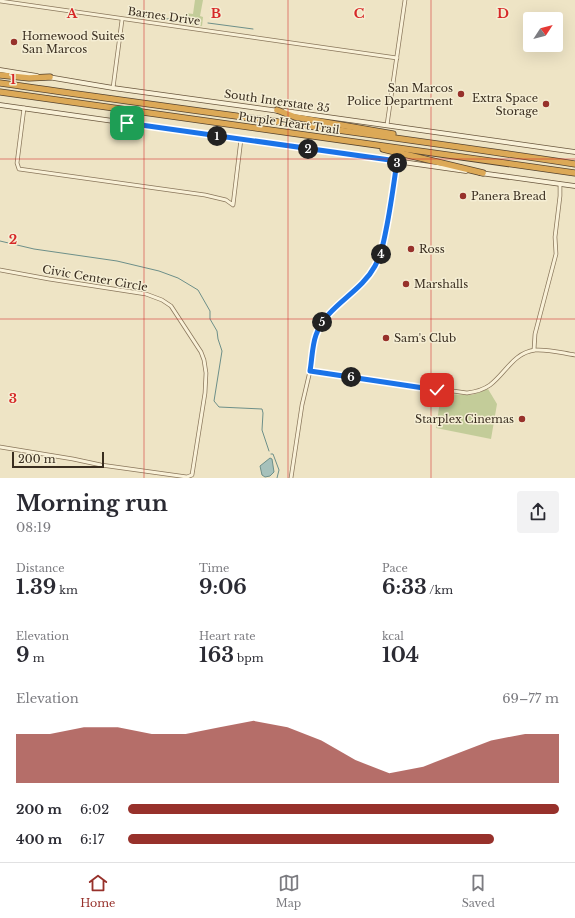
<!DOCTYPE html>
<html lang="en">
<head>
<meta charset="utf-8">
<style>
	:root { --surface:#fff; --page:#f2f2f3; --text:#2b2b33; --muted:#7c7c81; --line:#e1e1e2; --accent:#97312b }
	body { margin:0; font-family:"Libre Baskerville",serif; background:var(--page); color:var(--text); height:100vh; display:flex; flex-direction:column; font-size:15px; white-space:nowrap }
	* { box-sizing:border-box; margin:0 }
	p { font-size:13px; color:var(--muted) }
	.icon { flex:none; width:22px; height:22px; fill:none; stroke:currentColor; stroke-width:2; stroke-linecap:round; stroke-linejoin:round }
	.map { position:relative; height:478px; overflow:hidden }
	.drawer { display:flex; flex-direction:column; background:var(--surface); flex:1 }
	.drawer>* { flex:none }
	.needle { width:26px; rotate:54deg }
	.fabs { position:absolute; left:523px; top:12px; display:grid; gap:8px }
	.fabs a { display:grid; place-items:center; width:40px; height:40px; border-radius:4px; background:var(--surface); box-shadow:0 4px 16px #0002; font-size:20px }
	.scale { position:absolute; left:12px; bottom:10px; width:92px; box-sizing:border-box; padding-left:4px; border:2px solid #392d1f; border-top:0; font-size:11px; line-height:14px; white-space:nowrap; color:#392d1f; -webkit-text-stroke:3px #f5eed4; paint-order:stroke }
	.pin { position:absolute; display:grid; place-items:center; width:34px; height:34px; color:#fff; margin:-17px; border-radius:8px; box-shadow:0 2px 6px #0006 }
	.km { position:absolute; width:20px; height:20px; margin:-10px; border-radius:50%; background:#222; color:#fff; font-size:11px; line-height:20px; text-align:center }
	.round { display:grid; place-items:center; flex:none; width:42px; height:42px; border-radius:4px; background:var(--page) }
	.headline { display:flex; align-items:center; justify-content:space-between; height:68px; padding:0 16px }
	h1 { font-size:22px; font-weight:700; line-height:30px }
	.figures { display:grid; grid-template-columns:repeat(3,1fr); gap:6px; height:68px; padding:4px 16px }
	.figures div { display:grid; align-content:center }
	.figures b { font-size:20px; font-weight:700 }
	.figures small { font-size:11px; font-weight:400 }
	.figures p { font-size:11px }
	.chart { height:112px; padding:8px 16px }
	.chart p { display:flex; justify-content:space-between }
	.chart svg { width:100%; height:72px; margin-top:4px; fill:var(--accent); opacity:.7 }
	ul { padding:0 16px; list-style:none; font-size:13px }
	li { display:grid; grid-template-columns:64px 48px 1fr; align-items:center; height:30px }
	li i { height:10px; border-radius:5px; background:var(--accent) }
	.tab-bar { display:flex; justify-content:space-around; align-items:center; height:56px; border-top:1px solid var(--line); background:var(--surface); font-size:11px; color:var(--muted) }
	.tab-bar a { display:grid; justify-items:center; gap:2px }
	.tab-bar .active { color:var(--accent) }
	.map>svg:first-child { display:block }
	.green { fill:#c3cc99 }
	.water { fill:#a6c1bb; stroke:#6d8f89 }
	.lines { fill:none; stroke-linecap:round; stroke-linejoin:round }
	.stream { stroke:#6d8f89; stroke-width:1 }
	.minor-casing { stroke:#89765b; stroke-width:4.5 }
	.secondary-casing { stroke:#6a573e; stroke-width:5.5 }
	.motorway-casing { stroke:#56442f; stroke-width:7 }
	.minor { stroke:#f9f1d8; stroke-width:3 }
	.secondary { stroke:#f9f1d8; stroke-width:4 }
	.motorway { stroke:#dca957; stroke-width:5.5 }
	.route-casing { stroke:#fff; stroke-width:8 }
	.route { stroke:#1a73e8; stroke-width:5 }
	.grid { fill:none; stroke:#d62828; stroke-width:1; stroke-opacity:0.55 }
	.poi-dot { fill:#97312b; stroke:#f5eed4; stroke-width:1.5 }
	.labels { text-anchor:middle; stroke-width:3; stroke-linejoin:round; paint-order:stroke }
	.street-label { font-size:11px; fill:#392d1f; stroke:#f5eed4 }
	.poi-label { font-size:11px; fill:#392d1f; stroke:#f5eed4; text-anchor:start }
	.grid-label { font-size:13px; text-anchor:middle; font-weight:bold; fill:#d62828; stroke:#f5eed4; stroke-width:3; stroke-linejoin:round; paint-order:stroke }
</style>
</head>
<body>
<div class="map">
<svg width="575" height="478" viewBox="0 0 575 478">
	<rect width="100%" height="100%" fill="#eee4c5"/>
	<!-- green -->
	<g class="green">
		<polygon points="195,0 203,0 200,16 203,17 202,26 184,23 186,13 193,14"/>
		<polygon points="488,389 497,404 491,439 436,428 441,394 472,395"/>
	</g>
	<!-- water -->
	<polygon class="water" points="270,458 272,459 274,472 270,476 265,477 262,475 260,466"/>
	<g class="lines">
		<!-- stream -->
		<g class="stream">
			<polyline points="140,15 175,20"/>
			<polyline points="208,23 253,29"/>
			<polyline points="0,241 34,249 117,261 159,271 178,278 198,290 210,311 210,319 217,331 218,339 222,351 214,401 219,407 262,409 263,413 262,430 269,451"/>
			<polyline points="271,454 273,454 279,470 277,478"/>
		</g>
		<!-- minor casing -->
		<g class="minor-casing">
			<g id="minor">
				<polyline points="0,1 397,58"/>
				<polyline points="113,88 122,20"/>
				<polyline points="24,108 17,163 19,169 205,195 226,200 233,205 241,139"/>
				<polyline points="387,125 405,0"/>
				<polyline points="0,270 49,279 146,294 162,300 171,306 201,352 204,360 206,373 205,393 192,475 187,477 101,465 73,459 0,447"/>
				<polyline points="534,350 535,334 556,254 555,237 560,196 560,184"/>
				<path d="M310 371 467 393C475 392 483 390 490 385 506 373 513 353 535 350 548 349 562 353 575 355"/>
				<polyline points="291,478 302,405 310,371 315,337 325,317 361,285 368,277 379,258 385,237 397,161"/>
			</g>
		</g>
		<!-- secondary casing -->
		<g class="secondary-casing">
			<g id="secondary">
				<polyline points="0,70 37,76"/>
				<polyline points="48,77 113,88 279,111"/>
				<polyline points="0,105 466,171"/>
				<polyline points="285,111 575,152"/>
				<polyline points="480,173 575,186"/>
			</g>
		</g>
		<!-- motorway casing -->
		<g class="motorway-casing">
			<g id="motorway">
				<polyline points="0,75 29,78 50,77"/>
				<path d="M0 83C192 111 384 135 575 164"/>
				<polyline points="0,92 575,173"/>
				<polyline points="277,110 295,117 393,134"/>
				<polyline points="383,149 483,173"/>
			</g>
		</g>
		<!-- minor -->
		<use href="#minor" class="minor"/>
		<!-- secondary -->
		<use href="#secondary" class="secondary"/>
		<!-- motorway -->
		<use href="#motorway" class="motorway"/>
	</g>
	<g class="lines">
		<!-- route casing -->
		<g class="route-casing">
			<path id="route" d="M127 123 397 161C394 183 391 204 387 225 384 240 382 253 375 266 360 294 327 305 316 335 312 346 312 360 310 371L437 390"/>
		</g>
		<!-- route -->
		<use href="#route" class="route"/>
	</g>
	<!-- grid -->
	<path class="grid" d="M144 0V478M288 0V478M431 0V478M0 159H575M0 319H575"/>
	<!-- markers -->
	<g class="poi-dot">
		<circle cx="14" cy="42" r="4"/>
		<circle cx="461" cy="94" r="4"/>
		<circle cx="546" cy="104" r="4"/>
		<circle cx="463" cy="196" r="4"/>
		<circle cx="411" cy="249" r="4"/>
		<circle cx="406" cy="284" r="4"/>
		<circle cx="386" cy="338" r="4"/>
		<circle cx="522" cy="419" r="4"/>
	</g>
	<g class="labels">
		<!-- street labels -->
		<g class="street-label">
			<text transform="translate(164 16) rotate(8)" y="4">Barnes Drive</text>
			<text transform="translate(277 101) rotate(8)" y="4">South Interstate 35</text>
			<text transform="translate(289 123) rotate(8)" y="4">Purple Heart Trail</text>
			<text transform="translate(95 278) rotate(10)" y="4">Civic Center Circle</text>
		</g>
		<!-- poi labels -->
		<g class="poi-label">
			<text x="22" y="40">Homewood Suites<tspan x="22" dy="13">San Marcos</tspan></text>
			<text x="453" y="92" text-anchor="end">San Marcos<tspan x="453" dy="13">Police Department</tspan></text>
			<text x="538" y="102" text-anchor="end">Extra Space<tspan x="538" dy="13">Storage</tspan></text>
			<text x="471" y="200">Panera Bread</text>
			<text x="419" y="253">Ross</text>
			<text x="414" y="288">Marshalls</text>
			<text x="394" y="342">Sam's Club</text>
			<text x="514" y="423" text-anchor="end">Starplex Cinemas</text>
		</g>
	</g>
	<g class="grid-label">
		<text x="72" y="18">A</text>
		<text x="216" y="18">B</text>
		<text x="359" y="18">C</text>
		<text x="503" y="18">D</text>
		<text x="13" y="84">1</text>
		<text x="13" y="244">2</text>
		<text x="13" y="403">3</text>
	</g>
</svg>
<div class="fabs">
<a><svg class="needle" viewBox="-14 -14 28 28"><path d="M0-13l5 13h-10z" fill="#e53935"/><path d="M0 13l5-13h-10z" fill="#7c7c81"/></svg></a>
</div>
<div class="scale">200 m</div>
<div class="pin" style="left:127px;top:123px;background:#1e9e55"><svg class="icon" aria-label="arrive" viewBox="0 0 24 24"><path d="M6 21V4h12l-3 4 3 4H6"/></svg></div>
<div class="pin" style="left:437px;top:390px;background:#d93025"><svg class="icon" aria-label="check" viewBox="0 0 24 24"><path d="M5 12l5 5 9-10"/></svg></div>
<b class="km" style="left:217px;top:136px">1</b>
<b class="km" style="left:308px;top:149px">2</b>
<b class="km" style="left:397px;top:163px">3</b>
<b class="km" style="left:381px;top:254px">4</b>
<b class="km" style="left:322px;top:322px">5</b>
<b class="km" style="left:351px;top:377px">6</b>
</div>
<section class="drawer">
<div class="headline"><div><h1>Morning run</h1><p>08:19</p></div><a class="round"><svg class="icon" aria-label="share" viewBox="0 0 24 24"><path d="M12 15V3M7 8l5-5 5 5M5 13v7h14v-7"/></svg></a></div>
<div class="figures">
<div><p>Distance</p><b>1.39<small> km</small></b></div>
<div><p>Time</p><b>9:06</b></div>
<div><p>Pace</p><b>6:33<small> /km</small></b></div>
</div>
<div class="figures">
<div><p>Elevation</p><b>9<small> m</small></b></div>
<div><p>Heart rate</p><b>163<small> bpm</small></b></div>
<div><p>kcal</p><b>104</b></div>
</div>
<div class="chart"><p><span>Elevation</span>69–77 m</p>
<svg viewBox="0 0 160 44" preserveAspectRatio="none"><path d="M0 44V14L10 14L20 10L30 10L40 14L50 14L60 10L70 6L80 10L90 18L100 30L110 38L120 34L130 26L140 18L150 14L160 14V44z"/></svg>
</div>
<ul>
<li><b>200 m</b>6:02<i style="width:100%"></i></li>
<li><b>400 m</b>6:17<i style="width:85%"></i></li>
</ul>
</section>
<nav class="tab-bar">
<a class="active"><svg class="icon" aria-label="home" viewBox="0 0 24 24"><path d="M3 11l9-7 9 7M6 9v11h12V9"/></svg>Home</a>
<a><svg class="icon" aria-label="map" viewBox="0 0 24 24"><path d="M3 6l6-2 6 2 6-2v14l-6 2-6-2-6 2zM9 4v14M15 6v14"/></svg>Map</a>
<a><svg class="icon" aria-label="saved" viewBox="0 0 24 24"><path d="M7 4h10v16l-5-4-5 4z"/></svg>Saved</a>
</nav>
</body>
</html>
